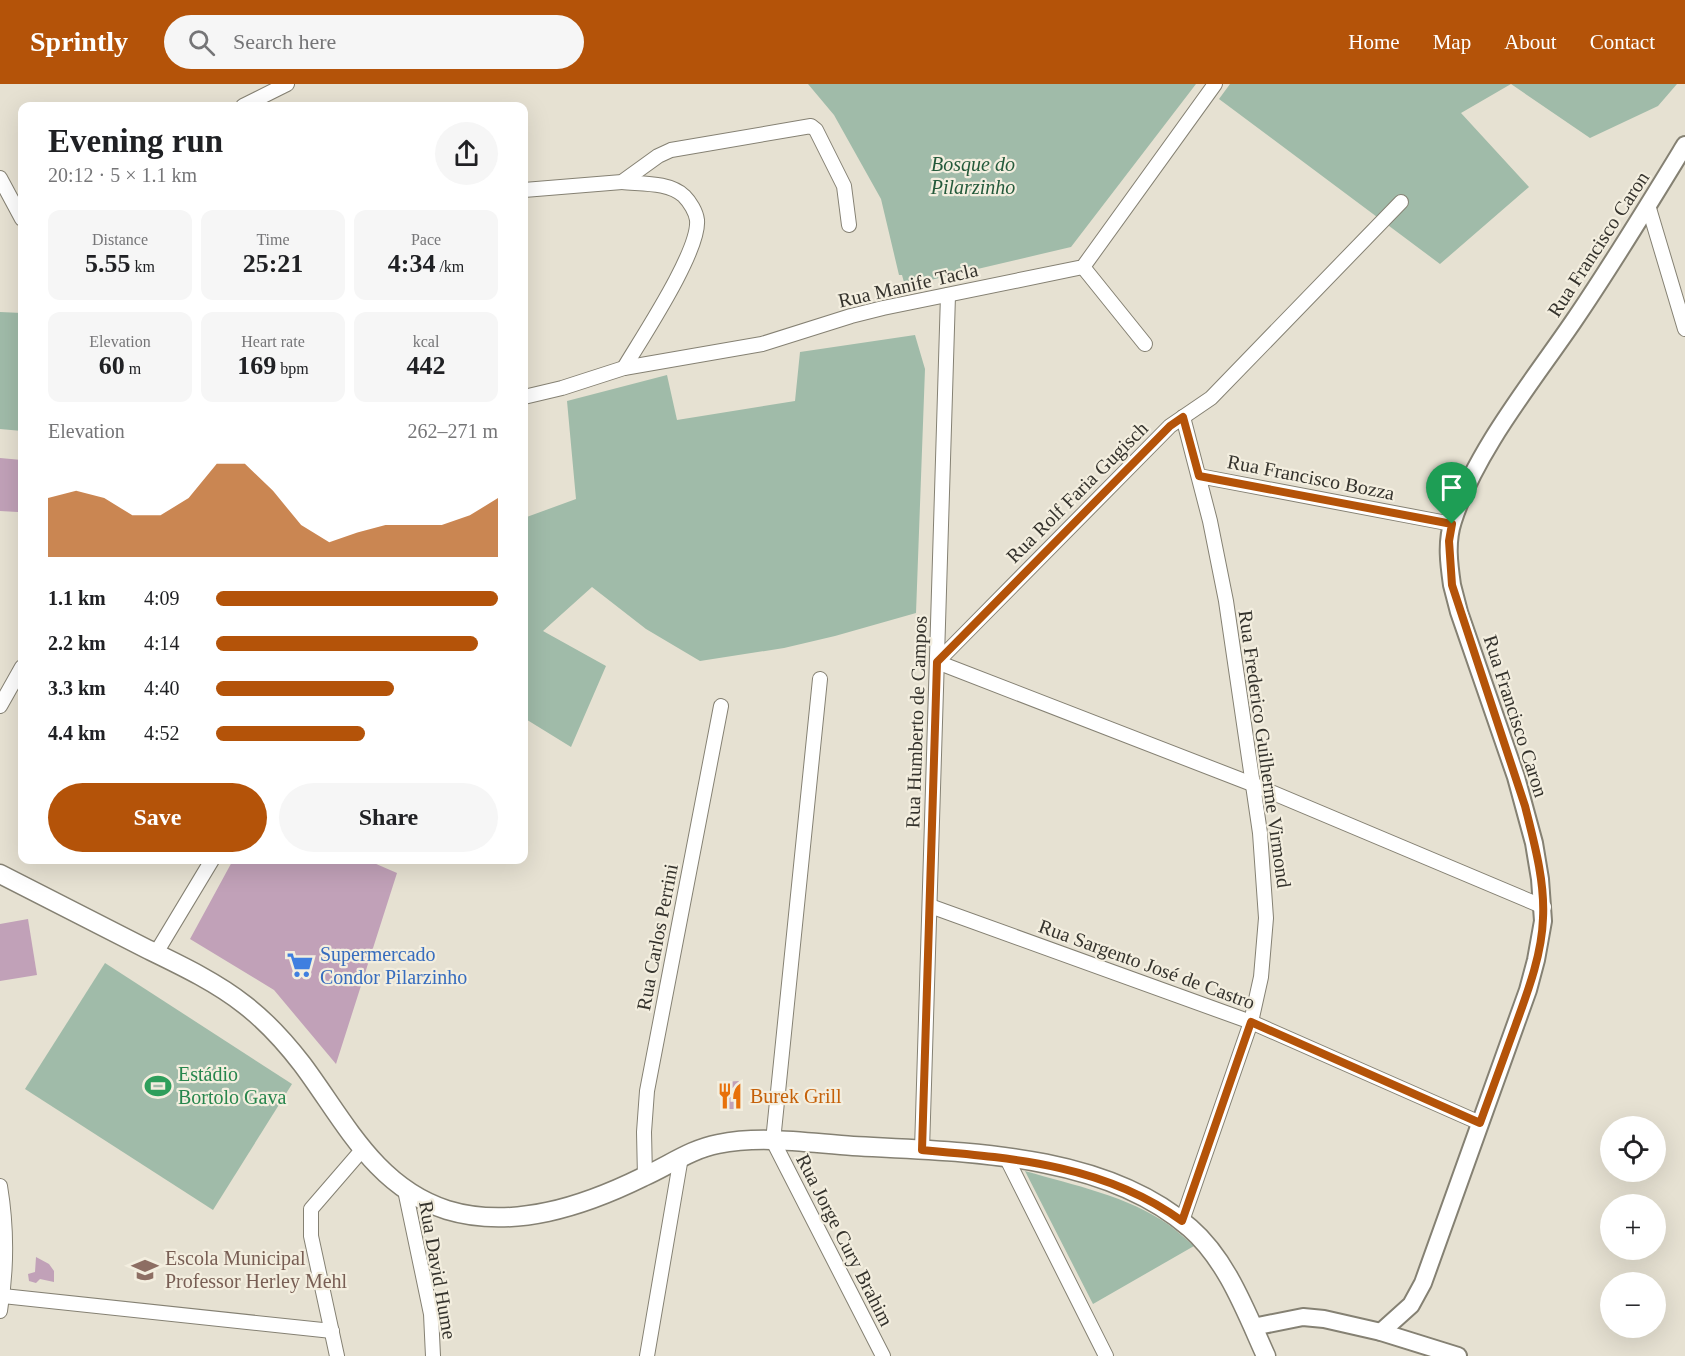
<!DOCTYPE html>
<html lang="en">
<head>
<meta charset="utf-8">
<style>
	:root { --surface:#fff; --page:#f6f6f6; --text:#202124; --muted:#757577; --accent:#b45309 }
	body { margin:0; font-family:"Times New Roman",serif; background:var(--page); color:var(--text); height:100vh; display:flex; flex-direction:column; font-size:22px; white-space:nowrap }
	* { box-sizing:border-box; margin:0 }
	p { font-size:20px; color:var(--muted) }
	.icon { flex:none; width:33px; height:33px; fill:none; stroke:currentColor; stroke-width:2; stroke-linecap:round; stroke-linejoin:round }
	.map { position:relative; flex:1; overflow:hidden }
	.drawer { position:absolute; left:18px; top:18px; width:510px; height:762px; display:flex; flex-direction:column; background:var(--surface); border-radius:12px; box-shadow:0 6px 24px #0002 }
	.drawer>* { flex:none }
	.buttons { position:absolute; left:1600px; top:1032px; display:grid; gap:12px }
	.buttons a { display:grid; place-items:center; width:66px; height:66px; border-radius:50%; background:var(--surface); box-shadow:0 6px 24px #0002; font-size:30px }
	.pin { position:absolute; display:grid; place-items:center; width:51px; height:51px; color:#fff; margin:-62px -26px; border-radius:50% 50% 50% 0; rotate:-45deg; box-shadow:0 0 6px #0007 }
	.pin .icon { rotate:45deg }
	.round { display:grid; place-items:center; flex:none; width:63px; height:63px; border-radius:32px; background:var(--page) }
	.headline { display:flex; align-items:center; justify-content:space-between; height:102px; padding:0 30px }
	h1 { font-size:33px; font-weight:800; line-height:45px }
	.metrics { display:grid; grid-template-columns:repeat(3,1fr); gap:9px; height:102px; padding:6px 30px }
	.metrics div { display:grid; align-content:center; border-radius:12px; background:var(--page); text-align:center }
	.metrics b { font-size:26px; font-weight:800 }
	.metrics small { font-size:16px; font-weight:400 }
	.metrics p { font-size:16px }
	.chart { height:168px; padding:12px 30px }
	.chart p { display:flex; justify-content:space-between }
	.chart svg { width:100%; height:108px; margin-top:6px; fill:var(--accent); opacity:.7 }
	.action { display:flex; gap:12px; margin-top:auto; padding:12px 30px }
	.action a { flex:1; height:69px; border-radius:36px; background:var(--accent); color:#fff; font-size:24px; font-weight:800; line-height:69px; text-align:center }
	.action a+a { background:var(--page); color:var(--text) }
	ul { padding:0 30px; list-style:none; font-size:20px }
	li { display:grid; grid-template-columns:96px 72px 1fr; align-items:center; height:45px }
	li i { height:15px; border-radius:8px; background:var(--accent) }
	header { display:flex; align-items:center; gap:36px; box-sizing:border-box; height:84px; padding:0 30px; background:var(--accent); color:#fff }
	header strong { font-size:28px }
	nav { display:flex; gap:33px; margin-inline-start:auto; font-size:21px }
	.search { width:420px; height:54px; background:var(--page); display:flex; align-items:center; gap:15px; box-sizing:border-box; padding:0 21px; border-radius:33px; color:var(--muted); font-size:22px }
	.map>svg:first-child { display:block }
	.green { fill:#a0bba9 }
	.building { fill:#c1a1b8 }
	.lines { fill:none; stroke-linecap:round; stroke-linejoin:round }
	.minor-casing { stroke:#858173; stroke-width:16 }
	.tertiary-casing { stroke:#858173; stroke-width:20 }
	.secondary-casing { stroke:#858173; stroke-width:21 }
	.minor { stroke:#fff; stroke-width:14 }
	.tertiary { stroke:#fff; stroke-width:16 }
	.secondary { stroke:#fff; stroke-width:18 }
	.route-casing { stroke:#fff; stroke-width:12 }
	.route { stroke:#b45309; stroke-width:8 }
	.labels { text-anchor:middle; stroke-width:4.5; stroke-linejoin:round; paint-order:stroke }
	.park-label { font-size:20px; font-style:italic; fill:#245a3b; stroke:#f3eedf }
	.street-label { font-size:20px; fill:#35332d; stroke:#f3eedf }
	.shop-label { font-size:20px; fill:#366cbe; stroke:#f3eedf; text-anchor:start }
	.leisure-label { font-size:20px; fill:#27864d; stroke:#f3eedf; text-anchor:start }
	.food-label { font-size:20px; fill:#c56008; stroke:#f3eedf; text-anchor:start }
	.education-label { font-size:20px; fill:#785e54; stroke:#f3eedf; text-anchor:start }
</style>
</head>
<body>
<header>
<strong>Sprintly</strong>
<div class="search"><svg class="icon" aria-label="search" viewBox="0 0 24 24"><circle cx="10" cy="10" r="6"/><path d="M15 15l6 6"/></svg>Search here</div>
<nav><a>Home</a><a>Map</a><a>About</a><a>Contact</a></nav>
</header>
<div class="map">
<svg width="1685" height="1272" viewBox="0 0 1685 1272">
	<rect width="100%" height="100%" fill="#e6e1d2"/>
	<!-- green -->
	<g class="green">
		<polygon points="808,0 1196,0 1071,163 905,202 902,191 899,191 881,115 834,31"/>
		<polygon points="1230,0 1677,0 1658,22 1590,54 1511,0 1461,29 1529,103 1440,180 1219,15"/>
		<polygon points="0,228 22,229 22,347 0,345"/>
		<polygon points="915,251 925,285 916,529 835,552 784,564 700,577 646,545 592,503 543,547 606,582 571,663 524,634 524,434 576,415 567,317 667,291 677,336 795,317 800,268"/>
		<polygon points="105,879 292,1000 213,1126 25,1005"/>
		<path d="M1025 1087C1073 1101 1128 1112 1169 1141 1178 1148 1186 1155 1194 1162L1093 1220Z"/>
	</g>
	<!-- building -->
	<g class="building">
		<polygon points="0,374 22,376 22,413 21,413 18,428 0,427"/>
		<polygon points="233,776 367,776 397,789 336,980 274,906 190,855"/>
		<polygon points="28,835 37,891 0,897 0,840"/>
		<polygon points="739,997 737,1025 721,1025 723,998"/>
		<polygon points="36,1173 49,1180 54,1187 54,1198 40,1195 36,1199 29,1197 28,1190 35,1188"/>
	</g>
	<g class="lines">
		<!-- minor casing -->
		<g class="minor-casing">
			<g id="minor">
				<polyline points="243,22 287,0"/>
				<polyline points="0,94 22,135"/>
				<path d="M622 98C642 100 669 98 684 112 690 118 696 128 697 136 700 167 641 255 624 284"/>
				<polyline points="524,106 622,98 658,72 671,66 811,42 816,46 844,102 849,141"/>
				<polyline points="1401,118 1211,314 1170,342 937,578 1252,700 1544,823"/>
				<polyline points="1648,121 1685,245"/>
				<polyline points="1083,183 1145,260"/>
				<polyline points="524,313 562,304 624,284 762,260 851,232 883,224 1083,183 1215,0"/>
				<polyline points="1199,392 1452,440"/>
				<polyline points="820,595 773,1057 883,1272"/>
				<polyline points="0,622 22,583"/>
				<polyline points="930,822 1251,938 1480,1039"/>
				<polyline points="156,869 212,776"/>
				<polyline points="922,1066 948,211"/>
				<polyline points="1006,1073 1106,1272"/>
				<polyline points="645,1093 644,1048 647,1007 721,622"/>
				<path d="M0 1102C7 1144 7 1184 0 1227"/>
				<polyline points="405,1106 431,1230 433,1272"/>
				<polyline points="1182,1137 1251,938 1261,893 1266,834 1260,749 1226,517 1210,437 1183,333"/>
				<polyline points="3,1212 332,1247"/>
				<polyline points="337,1272 311,1152 311,1125 362,1066"/>
				<polyline points="647,1272 681,1073"/>
			</g>
		</g>
		<!-- tertiary casing -->
		<g class="tertiary-casing">
			<g id="tertiary">
				<polyline points="1253,1243 1303,1233 1324,1235 1381,1248 1458,1272"/>
				<path d="M1381 1248 1411 1221 1423 1199 1528 906 1536 876 1543 837 1540 795 1534 759 1516 693 1459 528 1452 501C1449 480 1446 458 1453 437 1475 368 1532 298 1573 238 1612 181 1649 120 1685 61"/>
			</g>
		</g>
		<!-- secondary casing -->
		<g class="secondary-casing">
			<path id="secondary" d="M0 790C49 815 98 840 147 865 180 881 216 898 245 921 267 938 285 958 302 980 344 1036 375 1103 447 1126 513 1146 584 1122 643 1093 668 1082 691 1065 718 1060 762 1051 809 1059 853 1062 963 1068 1103 1068 1190 1144 1227 1176 1246 1228 1266 1272"/>
		</g>
		<!-- minor -->
		<use href="#minor" class="minor"/>
		<!-- tertiary -->
		<use href="#tertiary" class="tertiary"/>
		<!-- secondary -->
		<use href="#secondary" class="secondary"/>
	</g>
	<g class="lines">
		<!-- route casing -->
		<g class="route-casing">
			<path id="route" d="M1183 333 1199 392 1452 440 1449 457 1452 501 1525 722C1534 758 1545 797 1543 834 1542 870 1528 907 1516 940 1504 973 1492 1006 1480 1039L1251 938 1182 1137C1105 1081 1014 1074 922 1066L937 578 1170 342Z"/>
		</g>
		<!-- route -->
		<use href="#route" class="route"/>
	</g>
	<!-- icons -->
	<defs>
		<g id="supermarket-bare" transform="scale(2.07)"><path d="M-6-5.5h2.5l.6 2H6L4.5 2H-2.5L-4.4-4H-6ZM-1.5 3.2a1.3 1.3 0 1 0 .1 0ZM3 3.2a1.3 1.3 0 1 0 .1 0Z" fill="#3f7fe0" stroke="#f3eedf" stroke-width="2.5" paint-order="stroke"/></g>
		<g id="stadium-bare" transform="scale(2.07)"><path d="M0-5a6.5 5 0 1 0 0 10a6.5 5 0 1 0 0-10ZM-3.5-1.8h7v3.6h-7Z" fill="#2e9e5b" stroke="#f3eedf" stroke-width="2.5" paint-order="stroke"/></g>
		<g id="restaurant-bare" transform="scale(2.07)"><path d="M-5-6h1v4h1v-4h1v4h1v-4h1v5L-1.5 .5V6h-2V.5L-5-1ZM5-6V6H3V1.5H1.5Q1.5-4 5-6Z" fill="#e8710a" stroke="#f3eedf" stroke-width="2.5" paint-order="stroke"/></g>
		<g id="school-bare" transform="scale(2.07)"><path d="M0-5L7-2L0 1L-7-2ZM-4 1L0 2.5L4 1V4Q0 6-4 4Z" fill="#8d6e63" stroke="#f3eedf" stroke-width="2.5" paint-order="stroke"/></g>
	</defs>
	<g fill-rule="evenodd">
		<use href="#supermarket-bare" x="300" y="881"/>
		<use href="#stadium-bare" x="158" y="1002"/>
		<use href="#restaurant-bare" x="730" y="1012"/>
		<use href="#school-bare" x="145" y="1186"/>
	</g>
	<g class="labels">
		<!-- park labels -->
		<g class="park-label">
			<text x="973" y="87">Bosque do<tspan x="973" dy="23">Pilarzinho</tspan></text>
		</g>
		<!-- street labels -->
		<g class="street-label">
			<text transform="translate(1598 160) rotate(-57)" y="7">Rua Francisco Caron</text>
			<text transform="translate(908 201) rotate(-13)" y="7">Rua Manife Tacla</text>
			<text transform="translate(1311 393) rotate(11)" y="7">Rua Francisco Bozza</text>
			<text transform="translate(1077 408) rotate(-45)" y="7">Rua Rolf Faria Gugisch</text>
			<text transform="translate(1516 632) rotate(72)" y="7">Rua Francisco Caron</text>
			<text transform="translate(916 638) rotate(-88)" y="7">Rua Humberto de Campos</text>
			<text transform="translate(1265 665) rotate(82)" y="7">Rua Frederico Guilherme Virmond</text>
			<text transform="translate(657 853) rotate(-79)" y="7">Rua Carlos Perrini</text>
			<text transform="translate(1147 880) rotate(20)" y="7">Rua Sargento José de Castro</text>
			<text transform="translate(845 1156) rotate(63)" y="7">Rua Jorge Cury Brahim</text>
			<text transform="translate(438 1186) rotate(80)" y="7">Rua David Hume</text>
		</g>
		<!-- shop labels -->
		<g class="shop-label">
			<text x="320" y="877">Supermercado<tspan x="320" dy="23">Condor Pilarzinho</tspan></text>
		</g>
		<!-- leisure labels -->
		<g class="leisure-label">
			<text x="178" y="997">Estádio<tspan x="178" dy="23">Bortolo Gava</tspan></text>
		</g>
		<!-- food labels -->
		<g class="food-label">
			<text x="750" y="1019">Burek Grill</text>
		</g>
		<!-- education labels -->
		<g class="education-label">
			<text x="165" y="1181">Escola Municipal<tspan x="165" dy="23">Professor Herley Mehl</tspan></text>
		</g>
	</g>
</svg>
<div class="buttons">
<a><svg class="icon" aria-label="locate" viewBox="0 0 24 24"><circle cx="12" cy="12" r="6"/><path d="M12 2v4M12 18v4M2 12h4M18 12h4"/></svg></a>
<a>+</a>
<a>−</a>
</div>
<div class="pin" style="left:1452px;top:440px;background:#1e9e55"><svg class="icon" aria-label="arrive" viewBox="0 0 24 24"><path d="M6 21V4h12l-3 4 3 4H6"/></svg></div>
<section class="drawer">
<div class="headline"><div><h1>Evening run</h1><p>20:12 · 5 × 1.1 km</p></div><a class="round"><svg class="icon" aria-label="share" viewBox="0 0 24 24"><path d="M12 15V3M7 8l5-5 5 5M5 13v7h14v-7"/></svg></a></div>
<div class="metrics">
<div><p>Distance</p><b>5.55<small> km</small></b></div>
<div><p>Time</p><b>25:21</b></div>
<div><p>Pace</p><b>4:34<small> /km</small></b></div>
</div>
<div class="metrics">
<div><p>Elevation</p><b>60<small> m</small></b></div>
<div><p>Heart rate</p><b>169<small> bpm</small></b></div>
<div><p>kcal</p><b>442</b></div>
</div>
<div class="chart"><p><span>Elevation</span>262–271 m</p>
<svg viewBox="0 0 160 44" preserveAspectRatio="none"><path d="M0 44V20L10 17L20 20L30 27L40 27L50 20L60 6L70 6L80 17L90 31L100 38L110 34L120 31L130 31L140 31L150 27L160 20V44z"/></svg>
</div>
<ul>
<li><b>1.1 km</b>4:09<i style="width:100%"></i></li>
<li><b>2.2 km</b>4:14<i style="width:93%"></i></li>
<li><b>3.3 km</b>4:40<i style="width:63%"></i></li>
<li><b>4.4 km</b>4:52<i style="width:53%"></i></li>
</ul>
<div class="action"><a>Save</a><a>Share</a></div>
</section>
</div>
</body>
</html>
